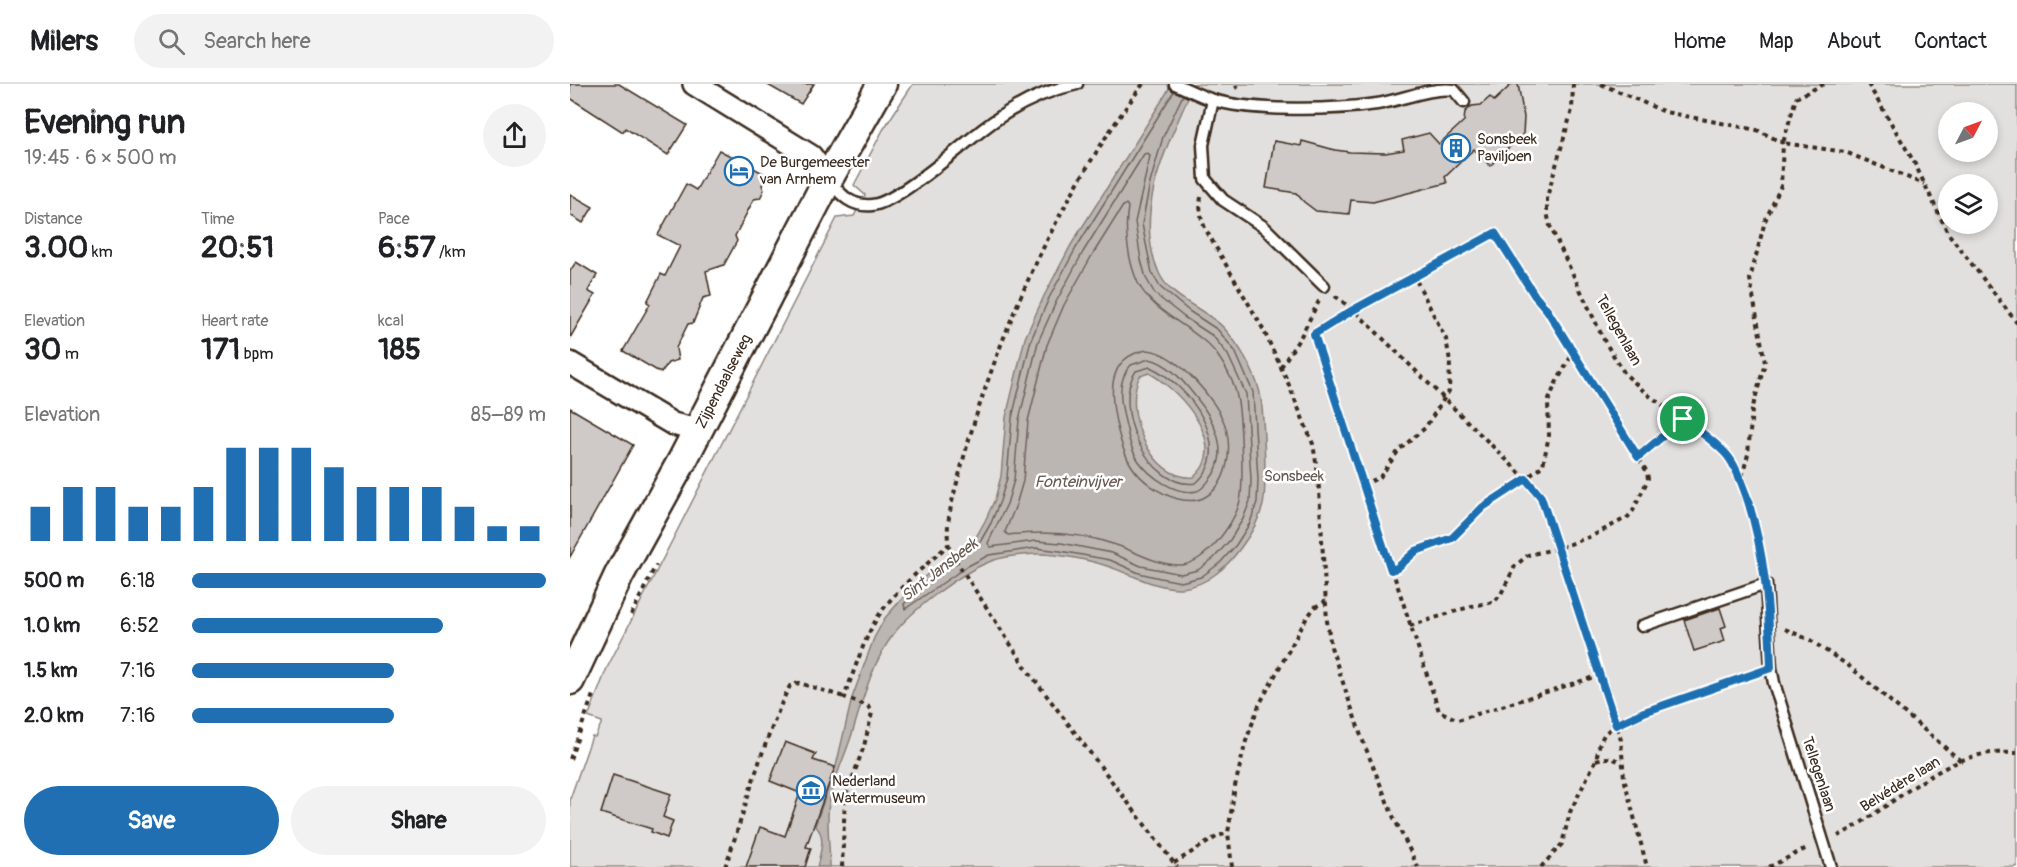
<!DOCTYPE html>
<html lang="en">
<head>
<meta charset="utf-8">
<style>
	:root { --surface:#fff; --page:#f2f2f2; --text:#202124; --muted:#757577; --line:#e0e0e0; --accent:#1f6fb2 }
	body { margin:0; font-family:Pangolin,sans-serif; background:var(--page); color:var(--text); height:100vh; display:flex; flex-direction:column; font-size:22px; white-space:nowrap }
	* { box-sizing:border-box; margin:0 }
	p { font-size:20px; color:var(--muted) }
	.icon { flex:none; width:33px; height:33px; fill:none; stroke:currentColor; stroke-width:2; stroke-linecap:round; stroke-linejoin:round }
	.map { position:relative; flex:1; overflow:hidden }
	.details { display:flex; flex-direction:column; background:var(--surface); width:570px }
	.details>* { flex:none }
	.needle { width:39px; rotate:49deg }
	.fabs { position:absolute; left:1368px; top:18px; display:grid; gap:12px }
	.fabs a { display:grid; place-items:center; width:60px; height:60px; border-radius:50%; background:var(--surface); box-shadow:0 3px 9px #0003; font-size:30px }
	.pin { position:absolute; display:grid; place-items:center; width:51px; height:51px; color:#fff; margin:-26px; border:3px solid #fff; border-radius:50%; box-shadow:0 2px 6px #0007 }
	.round { display:grid; place-items:center; flex:none; width:63px; height:63px; border-radius:32px; background:var(--page) }
	.head { display:flex; align-items:center; justify-content:space-between; height:102px; padding:0 24px }
	h1 { font-size:33px; font-weight:700; line-height:45px }
	.stats { display:grid; grid-template-columns:repeat(3,1fr); gap:9px; height:102px; padding:6px 24px }
	.stats div { display:grid; align-content:center }
	.stats b { font-size:30px; font-weight:700 }
	.stats small { font-size:16px; font-weight:400 }
	.stats p { font-size:16px }
	.chart { height:168px; padding:12px 24px }
	.chart p { display:flex; justify-content:space-between }
	.chart svg { width:100%; height:108px; margin-top:6px; stroke:var(--accent); stroke-width:6 }
	.action { display:flex; gap:12px; margin-top:auto; padding:12px 24px }
	.action a { flex:1; height:69px; border-radius:36px; background:var(--accent); color:#fff; font-size:24px; font-weight:700; line-height:69px; text-align:center }
	.action a+a { background:var(--page); color:var(--text) }
	ul { padding:0 24px; list-style:none; font-size:20px }
	li { display:grid; grid-template-columns:96px 72px 1fr; align-items:center; height:45px }
	li i { height:15px; border-radius:8px; background:var(--accent) }
	header { display:flex; align-items:center; gap:36px; box-sizing:border-box; height:84px; padding:0 30px; background:var(--surface); border-bottom:2px solid var(--line) }
	header strong { font-size:28px }
	nav { display:flex; gap:33px; margin-inline-start:auto; font-size:21px }
	.search { width:420px; height:54px; background:var(--page); display:flex; align-items:center; gap:15px; box-sizing:border-box; padding:0 21px; border-radius:33px; color:var(--muted); font-size:22px }
	main { display:flex; flex:1; min-height:0 }
	.map>svg:first-child { display:block }
	.green { fill:#e2e0de; stroke:#8e857e; stroke-width:1.5; fill-rule:evenodd }
	.water { fill:#bcb6b3; stroke:#887e77; stroke-width:1.5; fill-rule:evenodd }
	.lines { fill:none; stroke-linecap:round; stroke-linejoin:round }
	.shore { stroke:#6f625a; stroke-width:1.5 }
	.building { fill:#cfcac7; stroke:#3b2a1e; stroke-width:1.5 }
	.service-casing { stroke:#3b2a1e; stroke-width:15 }
	.minor-casing { stroke:#3b2a1e; stroke-width:26 }
	.secondary-casing { stroke:#3b2a1e; stroke-width:33 }
	.path { stroke:#3b2a1e; stroke-width:4; stroke-dasharray:4.5 4.5; stroke-linecap:butt }
	.service { stroke:#fff; stroke-width:10 }
	.minor { stroke:#fff; stroke-width:21 }
	.secondary { stroke:#fff; stroke-width:28 }
	.route-casing { stroke:#fff; stroke-width:12 }
	.route { stroke:#1f6fb2; stroke-width:8 }
	.labels { text-anchor:middle; stroke-width:5; stroke-linejoin:round; paint-order:stroke }
	.poi-label { font-size:15px; fill:#3b2a1e; stroke:#fff; text-anchor:start }
	.street-label { font-size:15px; fill:#3b2a1e; stroke:#fff }
	.park-label { font-size:15px; fill:#65584e; stroke:#fff }
	.water-label { font-size:16px; font-style:italic; fill:#685b52; stroke:#fff }
</style>
</head>
<body>
<header>
<strong>Milers</strong>
<div class="search"><svg class="icon" aria-label="search" viewBox="0 0 24 24"><circle cx="10" cy="10" r="6"/><path d="M15 15l6 6"/></svg>Search here</div>
<nav><a>Home</a><a>Map</a><a>About</a><a>Contact</a></nav>
</header>
<main>
<section class="details">
<div class="head"><div><h1>Evening run</h1><p>19:45 · 6 × 500 m</p></div><a class="round"><svg class="icon" aria-label="share" viewBox="0 0 24 24"><path d="M12 15V3M7 8l5-5 5 5M5 13v7h14v-7"/></svg></a></div>
<div class="stats">
<div><p>Distance</p><b>3.00<small> km</small></b></div>
<div><p>Time</p><b>20:51</b></div>
<div><p>Pace</p><b>6:57<small> /km</small></b></div>
</div>
<div class="stats">
<div><p>Elevation</p><b>30<small> m</small></b></div>
<div><p>Heart rate</p><b>171<small> bpm</small></b></div>
<div><p>kcal</p><b>185</b></div>
</div>
<div class="chart"><p><span>Elevation</span>85–89 m</p>
<svg viewBox="0 0 160 44" preserveAspectRatio="none"><path d="M5 44V30M15 44V22M25 44V22M35 44V30M45 44V30M55 44V22M65 44V6M75 44V6M85 44V6M95 44V14M105 44V22M115 44V22M125 44V22M135 44V30M145 44V38M155 44V38"/></svg>
</div>
<ul>
<li><b>500 m</b>6:18<i style="width:100%"></i></li>
<li><b>1.0 km</b>6:52<i style="width:71%"></i></li>
<li><b>1.5 km</b>7:16<i style="width:57%"></i></li>
<li><b>2.0 km</b>7:16<i style="width:57%"></i></li>
</ul>
<div class="action"><a>Save</a><a>Share</a></div>
</section>
<div class="map">
<svg width="1447" height="783" viewBox="0 0 1447 783">
	<rect width="100%" height="100%" fill="#fff"/>
	<filter id="ink" filterUnits="userSpaceOnUse"><feTurbulence type="fractalNoise" baseFrequency=".0167" numOctaves="2"/><feDisplacementMap in="SourceGraphic" scale="12" xChannelSelector="R" yChannelSelector="G"/><feConvolveMatrix kernelMatrix="1 2 1 2 8 2 1 2 1" color-interpolation-filters="sRGB"/></filter>
	<g filter="url(#ink)">
		<!-- green -->
		<path class="green" d="M343 0H1447V783H0V715L22 652 25 653 32 638 18 633 37 584 267 134 284 132 295 111 284 101 313 46ZM1378 28H1418V68H1378ZM1378 100H1418V140H1378Z"/>
		<!-- water -->
		<path class="water" d="M601 0H624C600 57 561 126 589 189 601 216 635 224 654 244 669 261 682 283 689 305 694 322 697 403 693 421 689 436 681 450 672 462 658 482 637 502 612 504 587 505 563 491 540 483 520 476 486 469 465 470 451 471 432 472 419 478 391 489 341 526 323 551 301 580 292 619 281 653 274 674 263 697 259 719 256 739 260 763 260 783H247C250 770 257 751 245 742L266 682 282 614 304 554 315 534 345 500 406 453 415 437 425 415 431 392 436 333 455 254 474 212 501 161 596 10ZM579 289C605 303 650 349 633 382 631 386 627 390 624 393 580 397 552 325 570 292Z"/>
		<g class="lines">
			<!-- shore -->
			<g class="shore">
				<polyline points="604,7 506,164 479,214 461,256 442,334 437,394 430,417 421,439 410,458 349,504 334,520 335,525 396,483 419,471 466,464 490,467 540,476 569,489 590,494 611,498 631,493 650,479 666,461 680,439 687,418 688,396 683,308 665,267 648,246 619,227 590,203 582,189 572,140 580,99 593,53 613,11"/>
				<polygon points="578,69 580,72 565,138 571,176 576,194 585,210 614,233 643,252 658,271 676,310 681,396 680,417 673,435 660,456 644,474 628,486 611,490 571,482 542,469 491,459 466,457 420,463 418,459 437,420 444,396 449,336 468,258 486,218 513,168 574,70"/>
				<path d="M556 120 558 123C554 146 558 177 568 199 586 234 630 243 650 275 657 285 665 301 667 313 671 330 674 401 670 417 666 433 656 447 645 460 636 469 625 480 611 481 588 482 567 468 546 461 512 449 474 447 438 451L435 448 446 421 453 397 458 337 477 261 494 221 521 173 553 122Z"/>
				<path d="M577 266C606 268 648 317 656 344 662 367 658 400 635 413 627 418 617 417 608 415 590 410 571 397 561 381 554 370 551 359 548 347 540 314 534 273 577 266Z"/>
				<path d="M579 275C599 279 613 297 625 312 643 334 662 368 640 395 636 400 633 405 627 407 606 412 579 392 568 376 562 367 559 357 557 346 552 325 544 299 561 281Z"/>
				<path d="M580 283C617 299 667 363 626 399 578 407 541 321 566 287Z"/>
			</g>
		</g>
		<!-- building -->
		<g class="building">
			<polygon points="0,0 49,0 117,41 98,71 55,44 53,48 0,14"/>
			<polygon points="196,0 244,0 231,20"/>
			<polygon points="942,0 948,0 954,33 953,50 920,82 904,65 875,93 877,99 803,118 781,116 779,130 746,127 734,118 726,109 696,104 704,57 731,62 732,57 765,66 780,68 815,69 834,66 832,56 859,49 869,60 894,37 895,28 902,22 911,21 920,13 924,17"/>
			<polygon points="149,66 197,91 192,101 194,106 190,114 184,115 165,152 167,157 154,181 136,187 141,212 133,214 123,239 118,240 106,264 108,276 98,279 91,289 53,267 80,220 77,218 91,190 95,192 110,162 88,151 116,100 126,106"/>
			<polygon points="0,110 23,123 13,139 0,131"/>
			<polygon points="6,178 27,191 18,207 25,211 0,254 0,187"/>
			<polygon points="0,324 63,361 0,473"/>
			<polygon points="1150,524 1156,542 1151,544 1155,557 1124,567 1114,536"/>
			<polygon points="215,658 246,670 243,676 265,683 236,763 241,764 235,783 176,783 190,743 215,752 230,709 200,697"/>
			<polygon points="43,691 101,710 93,733 103,737 97,754 81,748 82,745 31,729"/>
		</g>
		<g class="lines">
			<!-- service casing -->
			<g class="service-casing">
				<g id="service">
					<path d="M605 0C617 5 630 12 643 16 684 28 764 26 807 20 832 16 859 3 884 6L894 18"/>
					<polyline points="643,16 633,61 635,95 653,116 694,143 754,202"/>
					<path d="M260 98C272 112 282 123 302 121 327 119 390 63 412 46 440 24 473 7 507 0"/>
					<polyline points="1072,542 1196,500 1201,584 1204,599 1261,783"/>
				</g>
			</g>
			<!-- minor casing -->
			<g class="minor-casing">
				<g id="minor">
					<polyline points="124,0 241,72 258,95"/>
					<polyline points="0,279 103,340 127,346"/>
				</g>
			</g>
			<!-- secondary casing -->
			<g class="secondary-casing">
				<g id="secondary">
					<path id="s1" d="M0 596 49 491 112 377 258 95 312 0"/>
				</g>
			</g>
			<!-- path -->
			<g class="path">
				<path d="M573 0C489 112 429 245 392 380 386 405 371 445 381 469L458 587 607 783"/>
				<polyline points="1003,0 1002,26 977,113 977,128 980,142 1035,258 1055,290 1077,310 1135,351 1157,371 1171,397 1184,436 1193,485"/>
				<polyline points="1031,0 1095,28 1187,46 1213,59 1211,102 1195,137 1180,195 1195,279 1182,326 1178,370 1171,397"/>
				<polyline points="1254,0 1226,14 1213,59 1275,68 1354,100"/>
				<polyline points="1298,0 1344,78 1378,149 1447,239"/>
				<polyline points="665,4 673,0"/>
				<path d="M631 113C629 125 631 136 636 146L692 243 716 294 743 360 748 390 757 537 761 563 791 652 822 730 848 783"/>
				<polyline points="765,212 786,228 964,403 971,413 1051,656 1054,694 1077,783"/>
				<polyline points="711,283 731,252 750,215"/>
				<polyline points="793,401 810,393 829,366 855,344 879,307 880,277 876,255 844,192"/>
				<polyline points="821,486 827,484 846,467 882,454 913,423 961,391 973,381 979,351 978,318 986,299 1003,269"/>
				<polyline points="61,531 86,481"/>
				<polyline points="840,542 902,522 924,518 931,510 945,482 958,471 989,464 1022,452 1058,433 1063,427 1078,395 1077,388 1068,373 1113,335"/>
				<polyline points="1215,545 1240,556 1279,582 1391,677"/>
				<polyline points="1030,591 888,636 869,627 744,250 783,226 925,149 965,212 977,226 1068,373"/>
				<polyline points="0,675 24,608"/>
				<path d="M1026 676C1037 673 1042 673 1052 679"/>
				<path d="M1268 752C1314 729 1363 679 1414 670 1425 668 1436 669 1447 669"/>
				<polyline points="604,779 648,752 658,749"/>
				<path d="M155 783C172 736 184 687 203 641 208 628 213 614 220 602L229 599 274 613"/>
				<path d="M272 783 275 715 294 662 302 629 298 622 274 613C285 586 293 556 309 531 327 504 354 483 378 461"/>
				<polyline points="662,783 658,749 665,702 676,657 689,621 736,535 745,523 756,517"/>
				<polyline points="971,783 992,760 1000,728 1026,676 1030,658 1035,649 1046,641 1074,628 1186,589"/>
				<polyline points="1199,783 1239,763"/>
			</g>
			<!-- service -->
			<use href="#service" class="service"/>
			<!-- minor -->
			<use href="#minor" class="minor"/>
			<!-- secondary -->
			<use href="#secondary" class="secondary"/>
		</g>
	</g>
	<g class="lines" filter="url(#ink)">
		<!-- route casing -->
		<g class="route-casing">
			<path id="route" d="M925 149 965 212 977 226 1068 373 1113 335C1128 346 1144 357 1156 370 1166 381 1171 398 1176 411 1195 467 1199 525 1201 584L1074 628 1046 641 971 413 956 395 913 423 882 454 846 467 827 484 821 486 744 250 783 226Z"/>
		</g>
		<!-- route -->
		<use href="#route" class="route"/>
	</g>
	<!-- icons -->
	<defs>
		<g id="building-ring" transform="scale(1.5)"><circle r="9.5" fill="#fff" stroke="#1f6fb2" stroke-width="1.5"/><path d="M-4-6H4V6H1V3H-1V6H-4ZM-2.5-4.3h1.7v1.8h-1.7ZM.8-4.3h1.7v1.8H.8ZM-2.5-1h1.7V.8h-1.7ZM.8-1h1.7V.8H.8Z" fill="#1f6fb2"/></g>
		<g id="hotel-ring" transform="scale(1.5)"><circle r="9.5" fill="#fff" stroke="#1f6fb2" stroke-width="1.5"/><path d="M-6-4.5h1.5V1H6V5H4.5V3h-9V5H-6ZM-4 0a1.8 1.8 0 1 1 3.6 0ZM.5 0V-2.5h3Q6-2.5 6 0Z" fill="#1f6fb2"/></g>
		<g id="museum-ring" transform="scale(1.5)"><circle r="9.5" fill="#fff" stroke="#1f6fb2" stroke-width="1.5"/><path d="M0-6L6-3V-2H-6V-3ZM-5-1h2V3h-2ZM-1-1h2V3h-2ZM3-1h2V3H3ZM-6 4H6V6H-6Z" fill="#1f6fb2"/></g>
	</defs>
	<g fill-rule="evenodd">
		<use href="#building-ring" x="886" y="64"/>
		<use href="#hotel-ring" x="169" y="87"/>
		<use href="#museum-ring" x="241" y="706"/>
	</g>
	<g class="labels">
		<!-- poi labels -->
		<g class="poi-label">
			<text x="907" y="60">Sonsbeek<tspan x="907" dy="17">Paviljoen</tspan></text>
			<text x="190" y="83">De Burgemeester<tspan x="190" dy="17">van Arnhem</tspan></text>
			<text x="262" y="702">Nederland<tspan x="262" dy="17">Watermuseum</tspan></text>
		</g>
		<!-- street labels -->
		<g class="street-label">
			<text transform="translate(1049 246) rotate(61)" y="5">Tellegenlaan</text>
			<text dy="5" stroke="none"><textPath href="#s1" startOffset="336">Zijpendaalseweg</textPath></text>
			<text transform="translate(1249 690) rotate(72)" y="5">Tellegenlaan</text>
			<text transform="translate(1330 700) rotate(-32)" y="5">Belvédère laan</text>
		</g>
		<!-- park labels -->
		<g class="park-label">
			<text x="724" y="397">Sonsbeek</text>
		</g>
		<!-- water labels -->
		<g class="water-label">
			<text x="508" y="403">Fonteinvijver</text>
			<text transform="translate(369 485) rotate(-38)" y="6">Sint Jansbeek</text>
		</g>
	</g>
</svg>
<div class="fabs">
<a><svg class="needle" viewBox="-14 -14 28 28"><path d="M0-13l5 13h-10z" fill="#e53935"/><path d="M0 13l5-13h-10z" fill="#757577"/></svg></a>
<a><svg class="icon" aria-label="layers" viewBox="0 0 24 24"><path d="M12 4l9 5-9 5-9-5zM3 14l9 5 9-5"/></svg></a>
</div>
<div class="pin" style="left:1113px;top:335px;background:#1e9e55"><svg class="icon" aria-label="arrive" viewBox="0 0 24 24"><path d="M6 21V4h12l-3 4 3 4H6"/></svg></div>
</div>
</main>
</body>
</html>
